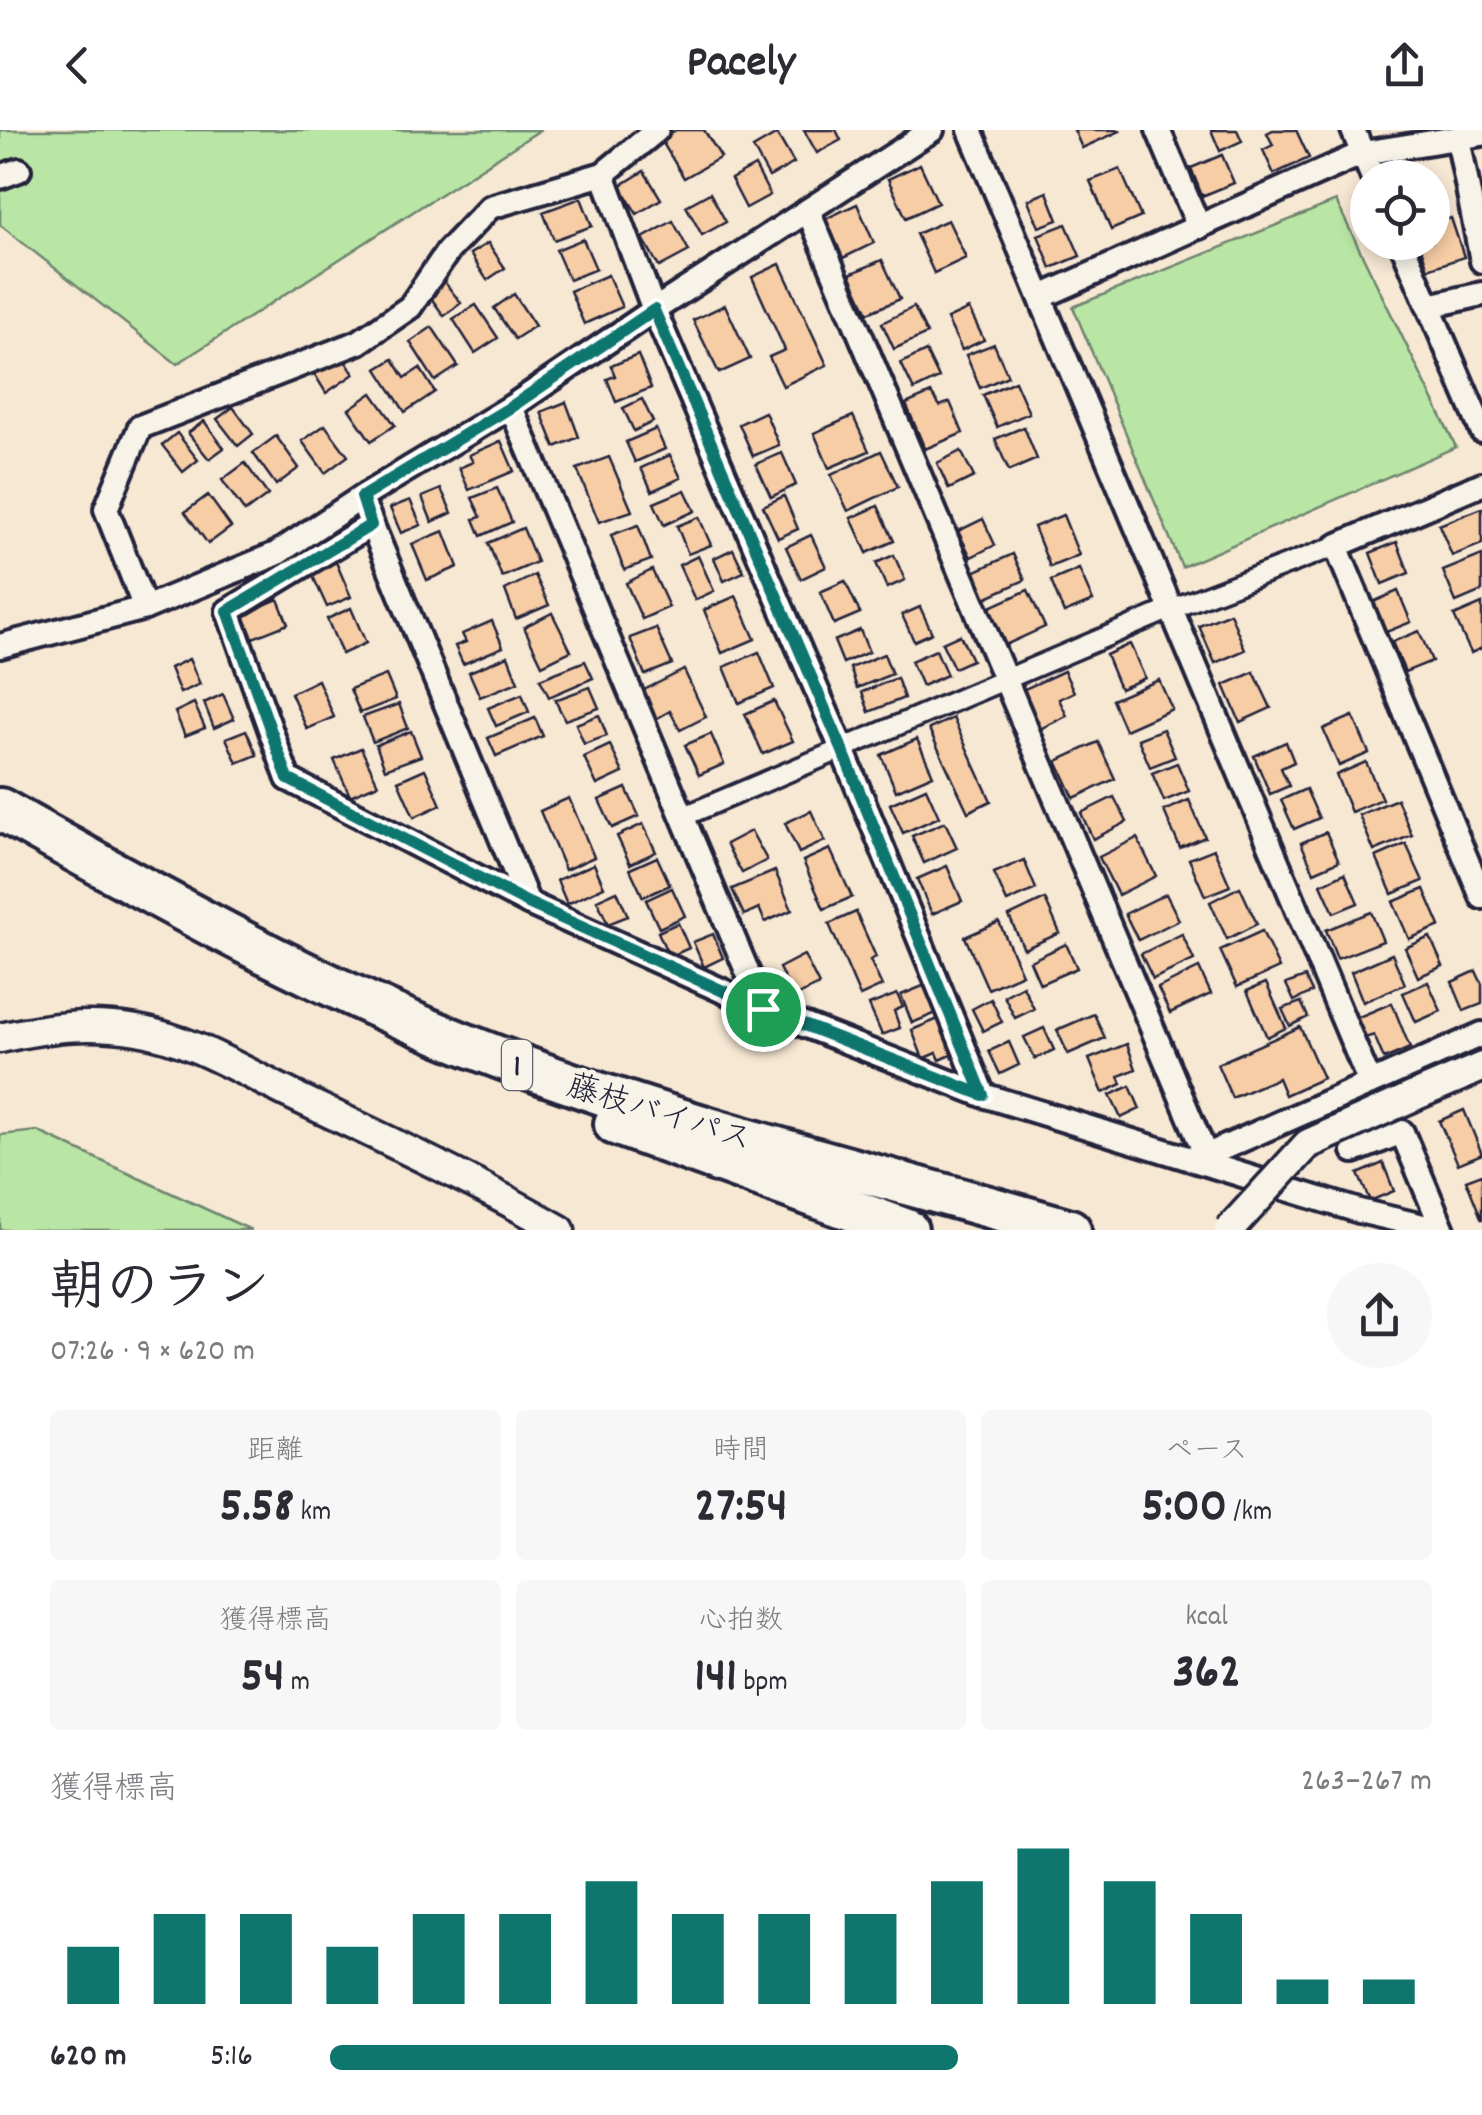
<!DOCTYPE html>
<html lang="ja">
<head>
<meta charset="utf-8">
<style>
	:root { --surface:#fff; --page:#f7f7f7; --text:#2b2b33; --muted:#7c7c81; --accent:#0f766e }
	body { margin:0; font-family:Dekko,"Klee One",sans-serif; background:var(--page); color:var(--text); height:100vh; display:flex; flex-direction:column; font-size:38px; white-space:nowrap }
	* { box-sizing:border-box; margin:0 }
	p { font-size:32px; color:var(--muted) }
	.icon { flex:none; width:55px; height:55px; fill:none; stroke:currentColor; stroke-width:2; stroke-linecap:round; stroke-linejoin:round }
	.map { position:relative; height:1100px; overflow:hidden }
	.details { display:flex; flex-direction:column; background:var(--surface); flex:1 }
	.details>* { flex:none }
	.tools { position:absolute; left:1350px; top:30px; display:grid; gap:20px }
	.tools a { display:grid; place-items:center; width:100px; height:100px; border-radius:50%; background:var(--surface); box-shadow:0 5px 15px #0003; font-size:50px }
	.pin { position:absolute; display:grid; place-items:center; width:85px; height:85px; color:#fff; margin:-42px; border:5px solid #fff; border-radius:50%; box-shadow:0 2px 10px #0007 }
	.round { display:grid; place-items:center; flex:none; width:105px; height:105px; border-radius:52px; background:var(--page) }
	.headline { display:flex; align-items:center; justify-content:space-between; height:170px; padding:0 50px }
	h1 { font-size:55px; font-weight:700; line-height:75px }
	.metrics { display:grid; grid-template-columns:repeat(3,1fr); gap:15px; height:170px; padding:10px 50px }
	.metrics div { display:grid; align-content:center; border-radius:10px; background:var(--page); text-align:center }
	.metrics b { font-size:50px; font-weight:700 }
	.metrics small { font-size:28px; font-weight:400 }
	.metrics p { font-size:28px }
	.chart { height:280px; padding:20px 50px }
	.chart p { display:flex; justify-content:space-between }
	.chart svg { width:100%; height:180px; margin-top:10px; stroke:var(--accent); stroke-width:6 }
	ul { padding:0 50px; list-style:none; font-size:32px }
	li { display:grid; grid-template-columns:160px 120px 1fr; align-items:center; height:75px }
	li i { height:25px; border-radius:12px; background:var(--accent) }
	header { display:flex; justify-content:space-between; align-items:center; height:130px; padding:0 50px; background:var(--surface); font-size:45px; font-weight:700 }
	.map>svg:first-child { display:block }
	.green { fill:#b9e6a4; stroke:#6e8470; stroke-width:2.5 }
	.building { fill:#f7cda6; stroke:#22223b; stroke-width:2.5 }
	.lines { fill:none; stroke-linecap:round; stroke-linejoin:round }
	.pedestrian-casing { stroke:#22223b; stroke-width:25 }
	.minor-casing { stroke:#22223b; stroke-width:30 }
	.tertiary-casing { stroke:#22223b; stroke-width:35 }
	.motorway-casing { stroke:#22223b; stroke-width:48 }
	.pedestrian { stroke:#f7f3e8; stroke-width:18 }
	.minor { stroke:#f7f3e8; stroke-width:22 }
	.tertiary { stroke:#f7f3e8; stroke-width:28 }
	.motorway { stroke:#f7f3e8; stroke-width:40 }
	.tertiary-bridge-casing { stroke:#22223b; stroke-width:35; stroke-linecap:butt }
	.tertiary-bridge { stroke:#f7f3e8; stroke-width:28 }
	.route-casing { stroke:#fff; stroke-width:20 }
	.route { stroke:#0f766e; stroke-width:12 }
	.labels { text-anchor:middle; stroke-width:9; stroke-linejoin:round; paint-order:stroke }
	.shield { fill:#f7f3e8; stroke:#62616f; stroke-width:2.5 }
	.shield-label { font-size:30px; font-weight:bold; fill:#22223b }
	.street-label { font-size:32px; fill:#22223b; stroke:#f7f3e8 }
</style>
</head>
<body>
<header><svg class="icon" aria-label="back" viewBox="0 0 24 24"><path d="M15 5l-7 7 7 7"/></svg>Pacely<svg class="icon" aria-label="share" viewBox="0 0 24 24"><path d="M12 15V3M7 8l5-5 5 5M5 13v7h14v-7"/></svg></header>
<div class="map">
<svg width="1482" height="1100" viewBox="0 0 1482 1100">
	<rect width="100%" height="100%" fill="#f7e8d4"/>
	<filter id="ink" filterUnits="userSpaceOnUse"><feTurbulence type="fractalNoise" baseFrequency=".01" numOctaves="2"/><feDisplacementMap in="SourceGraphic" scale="20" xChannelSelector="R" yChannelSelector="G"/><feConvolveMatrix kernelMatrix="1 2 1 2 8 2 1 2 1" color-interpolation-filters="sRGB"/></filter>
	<g filter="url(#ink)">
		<!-- green -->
		<g class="green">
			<polygon points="0,0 540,0 177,234 0,95"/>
			<polygon points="1336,71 1456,317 1182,437 1073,177"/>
			<polygon points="37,1001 251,1100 0,1100 0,1005"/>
		</g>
		<!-- building -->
		<g class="building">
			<polygon points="676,0 704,0 721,27 684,48 661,10"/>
			<polygon points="804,0 836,0 841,10 817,23"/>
			<polygon points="1074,0 1119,0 1120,1 1082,18"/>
			<polygon points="1211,0 1237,0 1242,11 1220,21"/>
			<polygon points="1273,0 1296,0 1309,28 1274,44 1263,20 1273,15 1267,3"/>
			<polygon points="777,4 794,33 769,47 753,18"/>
			<polygon points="1222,25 1234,53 1202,66 1191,38"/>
			<polygon points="920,34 938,73 906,88 888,49"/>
			<polygon points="755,36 770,65 746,78 731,49"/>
			<polygon points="1120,39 1141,87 1111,100 1090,51"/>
			<polygon points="644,41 661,69 637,84 620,56"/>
			<polygon points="1047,62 1058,90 1039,97 1028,70"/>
			<polygon points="710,63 726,92 702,105 686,76"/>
			<polygon points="581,68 592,96 554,110 543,82"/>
			<polygon points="857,74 874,113 843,128 825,89"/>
			<polygon points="1451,88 1464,127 1428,139 1419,112 1432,112 1432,94"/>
			<polygon points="948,90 966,128 934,143 916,104"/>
			<polygon points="673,91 689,121 659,137 643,108"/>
			<polygon points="1066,94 1080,126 1051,138 1038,105"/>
			<polygon points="583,109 596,139 569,150 556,120"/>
			<polygon points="488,113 505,138 487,150 470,124"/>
			<polygon points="882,130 900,169 868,183 850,144"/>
			<polygon points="780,134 827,235 783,256 769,227 785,220 752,147"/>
			<polygon points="608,145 622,177 584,194 570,161"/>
			<polygon points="442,149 461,173 444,186 426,161"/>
			<polygon points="514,164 535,196 515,209 494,178"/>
			<polygon points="476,175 498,208 475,223 453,189"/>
			<polygon points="725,175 750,229 719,243 693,190"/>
			<polygon points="914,177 927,204 894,219 882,193"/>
			<polygon points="969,179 984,210 962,220 947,189"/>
			<polygon points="432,197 458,236 435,251 410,212"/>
			<polygon points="994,214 1008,246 980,258 966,225"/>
			<polygon points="926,221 939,248 914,260 901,233"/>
			<polygon points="340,223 354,244 326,263 312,240"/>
			<polygon points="638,225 651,258 616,272 607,249 615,246 611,236"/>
			<polygon points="393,229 405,248 420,238 435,262 405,282 377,239"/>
			<polygon points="1015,251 1029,283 997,297 983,265"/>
			<polygon points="372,263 395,295 371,311 349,279"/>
			<polygon points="931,263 940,276 950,272 963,303 925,319 906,274"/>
			<polygon points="642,269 653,292 634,301 623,278"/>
			<polygon points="566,272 579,307 555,317 541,282"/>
			<polygon points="233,277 253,304 238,316 217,289"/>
			<polygon points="765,282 779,315 753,326 739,294"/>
			<polygon points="853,286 869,321 829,338 814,303"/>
			<polygon points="204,291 224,318 209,329 188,303"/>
			<polygon points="325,295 348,326 325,343 302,311"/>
			<polygon points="1024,297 1037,329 1009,341 995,309"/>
			<polygon points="656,299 665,319 635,332 626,312"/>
			<polygon points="177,303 198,330 183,342 162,315"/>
			<polygon points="276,306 299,338 276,355 253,323"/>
			<polygon points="501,311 514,341 469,360 459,338 473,332 469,325"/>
			<polygon points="881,321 898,357 848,381 831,345"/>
			<polygon points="961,321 974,347 949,359 937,333"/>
			<polygon points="782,323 796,355 771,367 756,334"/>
			<polygon points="670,325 681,348 652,361 641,338"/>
			<polygon points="609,327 632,381 599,392 577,339"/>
			<polygon points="245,333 268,365 245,382 222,350"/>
			<polygon points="497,358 512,392 481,406 474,389 481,387 472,368"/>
			<polygon points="441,359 452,383 432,392 422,367"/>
			<polygon points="685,360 695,381 664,395 654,373"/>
			<polygon points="208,365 231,397 208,414 185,382"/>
			<polygon points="784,366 798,399 778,408 763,376"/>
			<polygon points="410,370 421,395 401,403 390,378"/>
			<polygon points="878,376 894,411 867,423 851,388"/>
			<polygon points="1482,378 1482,414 1452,426 1439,395"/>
			<polygon points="1063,385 1079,425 1050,437 1034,397"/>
			<polygon points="699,387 711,415 688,424 677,396"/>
			<polygon points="983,389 995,415 971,427 958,401"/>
			<polygon points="638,395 651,430 624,440 611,405"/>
			<polygon points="523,398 537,432 502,447 488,413"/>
			<polygon points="444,401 458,437 427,450 412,414"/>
			<polygon points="811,405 826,437 801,449 786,417"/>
			<polygon points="1397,412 1409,443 1382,454 1370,423"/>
			<polygon points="733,419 744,442 724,451 714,428"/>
			<polygon points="1013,424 1025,450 983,469 971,443"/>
			<polygon points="894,425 905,450 887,458 876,433"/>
			<polygon points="1482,425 1482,461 1456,472 1443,441"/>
			<polygon points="698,426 714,461 695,470 679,435"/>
			<polygon points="336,432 351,467 327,477 311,442"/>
			<polygon points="1079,439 1093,471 1064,483 1051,451"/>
			<polygon points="652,440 669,477 642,489 626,453"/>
			<polygon points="535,445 549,475 516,489 505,460"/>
			<polygon points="845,451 860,483 834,494 820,462"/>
			<polygon points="1028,460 1045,497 1003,516 986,479"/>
			<polygon points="1398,461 1411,492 1384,503 1371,473"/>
			<polygon points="736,466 755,509 722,523 704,480"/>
			<polygon points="278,469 288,494 253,508 243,484"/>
			<polygon points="1482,474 1482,518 1471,523 1454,486"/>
			<polygon points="920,477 932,503 914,511 902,485"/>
			<polygon points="351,478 366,513 342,524 327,489"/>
			<polygon points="552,483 571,521 542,535 524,497"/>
			<polygon points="1230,483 1245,520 1215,533 1199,496"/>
			<polygon points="492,491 503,517 463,534 455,516 466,512 462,504"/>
			<polygon points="656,498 672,534 645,545 630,508"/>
			<polygon points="860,500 869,522 843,533 834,511"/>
			<polygon points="1419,501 1432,531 1405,542 1392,512"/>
			<polygon points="960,505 972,530 954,538 942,513"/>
			<polygon points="1130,514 1145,548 1120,559 1106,525"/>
			<polygon points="936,520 947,545 922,556 911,531"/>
			<polygon points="759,522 774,558 739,573 724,537"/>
			<polygon points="884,524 892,544 857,558 850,538"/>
			<polygon points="508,526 518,552 480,567 469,542"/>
			<polygon points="189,529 200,554 180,563 170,538"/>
			<polygon points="585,531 593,548 549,567 540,549"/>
			<polygon points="684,540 706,587 680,600 670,581 654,590 640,562"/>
			<polygon points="1064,541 1074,562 1059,569 1067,586 1038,600 1020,561"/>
			<polygon points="1254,542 1271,578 1240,592 1224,555"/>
			<polygon points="386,545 396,569 360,583 350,559"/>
			<polygon points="897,548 904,568 869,582 862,562"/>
			<polygon points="318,550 334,587 307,599 291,563"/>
			<polygon points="1159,550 1172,579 1125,600 1112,570"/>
			<polygon points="590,557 599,578 565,590 555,570"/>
			<polygon points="223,564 234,589 214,598 204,573"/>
			<polygon points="522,564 529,582 496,596 488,578"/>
			<polygon points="774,571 793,611 763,624 745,584"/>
			<polygon points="194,573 205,598 185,606 175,582"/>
			<polygon points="399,574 408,598 373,612 363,587"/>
			<polygon points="599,585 607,606 584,614 576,594"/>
			<polygon points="1353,586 1369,623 1339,636 1323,599"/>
			<polygon points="535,588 543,606 496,626 488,608"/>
			<polygon points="953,588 991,671 968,682 929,599"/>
			<polygon points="1163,599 1175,627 1150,637 1138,609"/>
			<polygon points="246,600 257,625 237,633 226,608"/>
			<polygon points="411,601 421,626 385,639 376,615"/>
			<polygon points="711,604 724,634 699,645 685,615"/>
			<polygon points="917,609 933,645 896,661 881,625"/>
			<polygon points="1098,612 1115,649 1074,668 1057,631"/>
			<polygon points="1286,612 1294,632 1281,638 1289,656 1270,664 1254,626"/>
			<polygon points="610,615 623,643 597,655 584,627"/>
			<polygon points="361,618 378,654 350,666 334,630"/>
			<polygon points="1366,632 1382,669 1351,682 1336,645"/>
			<polygon points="1177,633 1189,661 1164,671 1152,643"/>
			<polygon points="425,639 441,675 414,687 398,651"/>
			<polygon points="626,658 639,686 612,698 599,670"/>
			<polygon points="926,658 939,687 903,703 890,674"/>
			<polygon points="1306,659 1319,688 1294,699 1281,670"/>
			<polygon points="1114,667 1127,692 1093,709 1081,683"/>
			<polygon points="569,668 594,727 565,740 540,681"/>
			<polygon points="1397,669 1412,705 1374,721 1359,685"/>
			<polygon points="1189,670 1205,707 1180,718 1164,681"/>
			<polygon points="811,681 825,711 799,723 785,693"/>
			<polygon points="945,692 957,718 924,733 912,706"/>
			<polygon points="643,694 656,722 630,734 617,706"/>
			<polygon points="751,701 767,730 742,743 726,714"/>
			<polygon points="1326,702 1339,731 1314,742 1301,713"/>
			<polygon points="1137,708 1156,746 1118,765 1099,727"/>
			<polygon points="1406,714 1423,751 1392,764 1376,727"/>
			<polygon points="830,719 852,767 824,779 803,731"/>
			<polygon points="1214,719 1230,756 1205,766 1189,729"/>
			<polygon points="657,727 670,755 643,767 630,739"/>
			<polygon points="1024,730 1036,759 1007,772 994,743"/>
			<polygon points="594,734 604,757 567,774 557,750"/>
			<polygon points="947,736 962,771 932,784 917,749"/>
			<polygon points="775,741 792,780 765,792 759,778 744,785 732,759"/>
			<polygon points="1345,743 1358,773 1334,783 1321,754"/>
			<polygon points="1240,757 1257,794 1227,809 1210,772"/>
			<polygon points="672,758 685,786 659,798 646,770"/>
			<polygon points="1424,759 1440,796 1409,809 1393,772"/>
			<polygon points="617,761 628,786 608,794 597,770"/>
			<polygon points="1166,764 1179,790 1138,810 1125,784"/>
			<polygon points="1045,769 1060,803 1024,819 1009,786"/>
			<polygon points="856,782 876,827 870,830 882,856 860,866 829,794"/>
			<polygon points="1371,782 1383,811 1337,829 1326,800"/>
			<polygon points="999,792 1022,844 988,859 965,807"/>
			<polygon points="678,793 689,818 669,827 658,802"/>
			<polygon points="1262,801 1279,838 1237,857 1220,820"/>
			<polygon points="713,804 723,828 704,837 693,812"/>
			<polygon points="1182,804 1194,830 1153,849 1141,824"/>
			<polygon points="1430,807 1443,836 1418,847 1405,818"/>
			<polygon points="1066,814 1077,838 1040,854 1030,831"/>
			<polygon points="1392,824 1405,854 1363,872 1351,842"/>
			<polygon points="804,825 819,855 794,867 779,838"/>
			<polygon points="1199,838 1211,864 1170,883 1158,858"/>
			<polygon points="1476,841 1482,854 1482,874 1464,881 1452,852"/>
			<polygon points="1305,847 1312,862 1294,871 1286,854"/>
			<polygon points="1428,852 1441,881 1416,892 1403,863"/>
			<polygon points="1266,853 1286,898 1267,907 1247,861"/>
			<polygon points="928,854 939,882 912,893 901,865"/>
			<polygon points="1023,856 1034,879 1015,888 1004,866"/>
			<polygon points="897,864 903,877 894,881 900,898 882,905 869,875"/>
			<polygon points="991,869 1002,892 983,901 972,879"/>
			<polygon points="1301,872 1308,887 1290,896 1282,879"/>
			<polygon points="1392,873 1410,918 1384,929 1374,905 1362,909 1354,889"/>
			<polygon points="1094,884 1105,908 1068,924 1057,900"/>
			<polygon points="943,887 958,922 940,930 937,923 923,929 912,900"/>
			<polygon points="1300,897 1323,948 1285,965 1278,948 1232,968 1217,934"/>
			<polygon points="1044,898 1054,920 1035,929 1024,907"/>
			<polygon points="1009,912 1019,935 1000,944 989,921"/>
			<polygon points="1127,914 1136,939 1119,946 1122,954 1103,963 1089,929"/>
			<polygon points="1130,956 1140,979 1121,988 1110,965"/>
			<polygon points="1464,980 1482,1024 1458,1034 1439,991"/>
			<polygon points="1383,1033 1394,1061 1370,1071 1358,1044"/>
			<polygon points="1482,1044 1482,1090 1466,1050"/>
		</g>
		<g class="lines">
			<!-- pedestrian casing -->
			<g class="pedestrian-casing">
				<polyline id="pedestrian" points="682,687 1171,479 1336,416"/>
			</g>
			<!-- minor casing -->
			<g class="minor-casing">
				<g id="minor">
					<polyline points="970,0 1370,953"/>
					<polyline points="1158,0 1199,97"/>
					<polyline points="1353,0 1373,48"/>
					<polyline points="1458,8 1482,131"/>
					<polyline points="603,44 654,180 842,619 983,965"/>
					<polyline points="0,47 19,40"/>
					<polyline points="809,83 1206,1026"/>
					<polyline points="1401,112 1482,301"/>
					<polyline points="1041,167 1363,23 1482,4"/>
					<polyline points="1429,176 1482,164"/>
					<polyline points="511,277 763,879"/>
					<polyline points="1482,354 1336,416 1482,767"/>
					<polyline points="367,383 528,773"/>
					<polyline points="371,395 228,481 288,649 528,773 763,879 983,965 1359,1081 1440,1100"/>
					<polyline points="145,478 106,379 140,297 359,212 410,177 448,121 490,77 603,44 657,0"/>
					<polyline points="0,516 145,478 276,424 362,367 511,277 654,180 932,0"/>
					<polyline points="1354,1021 1402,1002 1443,1100"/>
					<polyline points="1196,1030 1482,904"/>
				</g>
			</g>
			<!-- tertiary casing -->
			<g class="tertiary-casing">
				<g id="tertiary">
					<path d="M0 908C49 897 87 892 137 900 192 909 242 941 292 965 382 1008 473 1050 560 1100"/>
					<polyline points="1412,967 1482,937"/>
				</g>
			</g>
			<!-- motorway casing -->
			<g class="motorway-casing">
				<g id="motorway">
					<path d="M0 679C163 771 327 863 503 929 687 999 881 1045 1070 1100"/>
					<polyline points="615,994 907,1100"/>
				</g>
			</g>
			<!-- pedestrian -->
			<use href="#pedestrian" class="pedestrian"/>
			<!-- minor -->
			<use href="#minor" class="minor"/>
			<!-- tertiary -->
			<use href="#tertiary" class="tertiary"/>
			<!-- motorway -->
			<use href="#motorway" class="motorway"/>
			<!-- tertiary-bridge casing -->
			<g class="tertiary-bridge-casing">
				<polyline id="tertiary-bridge" points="1229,1100 1308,1014 1412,967"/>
			</g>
			<!-- tertiary-bridge -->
			<use href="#tertiary-bridge" class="tertiary-bridge"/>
		</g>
	</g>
	<g class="lines" filter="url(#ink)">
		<!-- route casing -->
		<g class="route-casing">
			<polygon id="route" points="654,180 842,619 983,965 763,879 528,773 288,649 228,481 371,395 362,367 511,277"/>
		</g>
		<!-- route -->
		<use href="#route" class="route"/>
	</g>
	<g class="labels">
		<!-- shield labels -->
		<rect class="shield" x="502" y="910" width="30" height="50" rx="8"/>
		<g class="shield-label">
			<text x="517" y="945">1</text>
		</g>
		<!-- street labels -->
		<g class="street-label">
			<text transform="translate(660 981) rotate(17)" y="11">藤枝バイパス</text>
		</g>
	</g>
</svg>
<div class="tools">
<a><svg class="icon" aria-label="locate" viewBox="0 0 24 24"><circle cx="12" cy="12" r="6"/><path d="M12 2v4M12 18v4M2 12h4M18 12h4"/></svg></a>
</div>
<div class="pin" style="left:763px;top:879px;background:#1e9e55"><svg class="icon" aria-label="arrive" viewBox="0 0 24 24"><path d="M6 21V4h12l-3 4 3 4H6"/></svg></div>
</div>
<section class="details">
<div class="headline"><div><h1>朝のラン</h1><p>07:26 · 9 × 620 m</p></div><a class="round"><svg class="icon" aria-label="share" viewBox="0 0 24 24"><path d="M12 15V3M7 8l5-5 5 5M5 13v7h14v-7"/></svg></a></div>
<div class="metrics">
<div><p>距離</p><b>5.58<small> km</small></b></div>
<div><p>時間</p><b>27:54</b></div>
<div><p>ペース</p><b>5:00<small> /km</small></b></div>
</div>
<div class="metrics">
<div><p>獲得標高</p><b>54<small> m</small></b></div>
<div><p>心拍数</p><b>141<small> bpm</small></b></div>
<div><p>kcal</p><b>362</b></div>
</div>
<div class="chart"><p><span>獲得標高</span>263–267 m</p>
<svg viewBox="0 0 160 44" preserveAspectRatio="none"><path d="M5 44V30M15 44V22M25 44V22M35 44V30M45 44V22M55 44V22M65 44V14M75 44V22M85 44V22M95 44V22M105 44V14M115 44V6M125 44V14M135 44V22M145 44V38M155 44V38"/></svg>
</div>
<ul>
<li><b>620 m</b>5:16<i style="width:57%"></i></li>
</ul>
</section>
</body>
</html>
